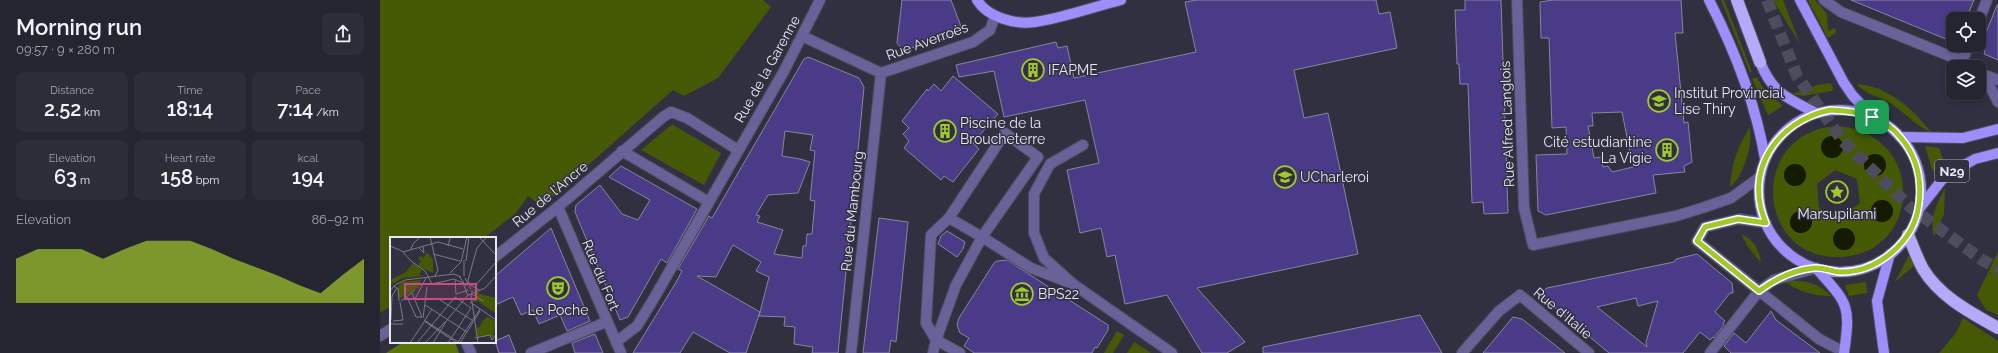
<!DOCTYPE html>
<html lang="en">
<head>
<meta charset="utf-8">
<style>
	:root { --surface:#252431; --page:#2d2c39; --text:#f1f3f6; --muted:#a3a4ab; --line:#42414d; --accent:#a1c92b }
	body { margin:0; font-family:Raleway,sans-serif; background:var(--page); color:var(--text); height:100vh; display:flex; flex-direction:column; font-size:15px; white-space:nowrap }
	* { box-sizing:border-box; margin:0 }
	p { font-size:13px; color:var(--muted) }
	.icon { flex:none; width:22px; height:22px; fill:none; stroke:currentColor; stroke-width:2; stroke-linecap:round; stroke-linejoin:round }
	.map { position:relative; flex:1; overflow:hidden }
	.side { display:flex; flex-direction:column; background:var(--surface); width:380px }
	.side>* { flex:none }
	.buttons { position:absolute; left:1566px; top:12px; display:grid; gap:8px }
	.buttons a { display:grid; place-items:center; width:40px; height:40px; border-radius:8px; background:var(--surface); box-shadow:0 2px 6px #0003,0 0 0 1px var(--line); font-size:20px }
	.pin { position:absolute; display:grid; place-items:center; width:34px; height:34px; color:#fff; margin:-17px; border-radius:8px; box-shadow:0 2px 6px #0006 }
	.round { display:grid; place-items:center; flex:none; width:42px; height:42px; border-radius:8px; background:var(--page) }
	.summary { display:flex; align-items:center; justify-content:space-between; height:68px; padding:0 16px }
	h1 { font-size:22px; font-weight:600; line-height:30px }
	.figures { display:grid; grid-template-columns:repeat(3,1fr); gap:6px; height:68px; padding:4px 16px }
	.figures div { display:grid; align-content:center; border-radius:8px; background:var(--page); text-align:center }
	.figures b { font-size:20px; font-weight:600 }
	.figures small { font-size:11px; font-weight:400 }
	.figures p { font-size:11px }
	.chart { height:112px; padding:8px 16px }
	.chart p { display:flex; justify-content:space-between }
	.chart svg { width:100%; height:72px; margin-top:4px; fill:var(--accent); opacity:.7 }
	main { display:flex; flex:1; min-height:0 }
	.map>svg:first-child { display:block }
	.green { fill:#455905; fill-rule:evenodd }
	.forest { fill:#5b740a }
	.water { fill:#121a00 }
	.building { fill:#4a3b89; stroke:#87869a; fill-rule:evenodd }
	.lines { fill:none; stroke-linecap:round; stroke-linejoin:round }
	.highway-tunnel { stroke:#4c4c5c; stroke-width:12; stroke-dasharray:12 6; stroke-linecap:butt }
	.minor-casing { stroke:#4e4d5d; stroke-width:12 }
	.major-casing { stroke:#4e4d5d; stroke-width:12 }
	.highway-casing { stroke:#4e4d5d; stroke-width:14 }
	.minor { stroke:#686298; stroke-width:10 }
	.major { stroke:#9e8efc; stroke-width:10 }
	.highway { stroke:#b3abf9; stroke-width:12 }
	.route-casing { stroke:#fff; stroke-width:8 }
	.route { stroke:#a1c92b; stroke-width:5 }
	.labels { text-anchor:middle; stroke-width:3; stroke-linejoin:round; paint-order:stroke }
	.shield { fill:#313041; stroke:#b1b1be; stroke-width:1 }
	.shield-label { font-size:13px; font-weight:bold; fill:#e8e8f3 }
	.street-label { font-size:14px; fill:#e8e8f3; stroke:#313041 }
	.poi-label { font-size:14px; fill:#e8e8f3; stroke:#313041; text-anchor:start }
	.inset-road { fill:none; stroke:#7a7a88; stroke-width:1 }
	.view { fill:#cc4c81; fill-opacity:0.15; stroke:#cc4c81; stroke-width:2 }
	.inset-edge { fill:none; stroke:#e8e8f3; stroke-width:2 }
</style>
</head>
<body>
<main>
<section class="side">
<div class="summary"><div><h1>Morning run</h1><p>09:57 · 9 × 280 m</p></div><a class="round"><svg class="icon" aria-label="share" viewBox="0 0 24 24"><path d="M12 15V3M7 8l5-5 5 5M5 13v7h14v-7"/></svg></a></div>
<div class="figures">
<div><p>Distance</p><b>2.52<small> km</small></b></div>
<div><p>Time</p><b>18:14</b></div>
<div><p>Pace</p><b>7:14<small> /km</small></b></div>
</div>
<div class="figures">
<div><p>Elevation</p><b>63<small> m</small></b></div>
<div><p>Heart rate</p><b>158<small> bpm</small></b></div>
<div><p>kcal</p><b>194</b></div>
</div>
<div class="chart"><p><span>Elevation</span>86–92 m</p>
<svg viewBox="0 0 160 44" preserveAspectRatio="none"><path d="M0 44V17L10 11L20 11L30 11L40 17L50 11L60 6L70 6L80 6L90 11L100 17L110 22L120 27L130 33L140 38L150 27L160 17V44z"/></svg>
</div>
</section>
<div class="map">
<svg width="1618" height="353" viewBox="0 0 1618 353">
	<rect width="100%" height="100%" fill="#313041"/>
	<!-- green -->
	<g class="green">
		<polygon points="0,0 383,0 391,7 338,78 304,96 293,90 162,206 148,196 136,213 104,238 11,238 11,306 0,313"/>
		<polygon points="1341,0 1344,0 1372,72 1370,73"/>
		<polygon points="1393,0 1403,0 1420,44"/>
		<polygon points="1428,0 1435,0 1447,14 1448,31 1455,28 1456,33 1448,38"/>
		<polygon points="1377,77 1384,90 1401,104 1402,106 1389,115 1388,115 1372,79"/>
		<polygon points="1451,83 1453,88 1452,91 1423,96 1412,94 1437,85"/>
		<path d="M1477 84C1508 86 1533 109 1551 132 1534 125 1523 110 1507 101 1496 96 1485 94 1477 84Z"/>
		<polygon points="293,125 341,153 324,185 261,150 290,126"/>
		<path d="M1458 126C1547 134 1542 253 1461 257 1375 261 1367 131 1458 126ZM1493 154 1496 175 1484 166 1485 160ZM1455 170 1477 179 1480 203 1461 217 1439 208 1437 184ZM1503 200 1510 204 1491 212 1495 203ZM1429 215C1435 224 1430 232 1419 233L1412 228 1411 223Z"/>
		<path d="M1370 127C1370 132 1371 138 1370 143 1369 156 1360 180 1350 187 1351 165 1358 146 1370 127Z"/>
		<polygon points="1545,146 1559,148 1564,163 1553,172"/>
		<path d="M1565 188 1564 214 1554 237C1549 220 1557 203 1565 188Z"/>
		<path d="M1361 234C1374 240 1379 249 1381 263L1368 247Z"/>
		<polygon points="1618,252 1618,315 1606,310 1597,295"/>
		<polygon points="1529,255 1531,255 1535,265 1515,282"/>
		<path d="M1410 281C1427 280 1439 284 1451 296 1435 296 1418 292 1406 282Z"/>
		<polygon points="1486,282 1487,293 1469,296 1465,285"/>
		<polygon points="1583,318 1618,341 1618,353 1559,353 1576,333"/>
		<polygon points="737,331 744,335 733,353 724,353"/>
		<polygon points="754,342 771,353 747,353"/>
	</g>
	<!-- forest -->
	<polygon class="forest" points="23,342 75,342 79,353 6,353"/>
	<!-- water -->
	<g class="water">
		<circle cx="1452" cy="147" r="11"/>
		<circle cx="1495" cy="165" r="11"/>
		<circle cx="1415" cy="175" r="11"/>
		<circle cx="1502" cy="211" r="11"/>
		<circle cx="1421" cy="222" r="11"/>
		<circle cx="1464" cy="239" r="11"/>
	</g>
	<!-- building -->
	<g class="building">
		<polygon points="522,0 571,0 582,29 578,35 523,50 517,43"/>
		<polygon points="817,0 996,0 999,14 1010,12 1017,48 914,70 924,118 948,113 978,254 817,288 865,342 847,353 822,353 787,295 745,304 735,255 727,257 721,228 700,233 687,170 719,163 705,100 624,117 614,71 579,77 576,65 676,42 678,48 687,46 694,78 816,52 805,2"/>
		<polygon points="1085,0 1121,0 1128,213 1104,214 1103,202 1092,203 1088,84 1080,84 1079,64 1077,64 1075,10 1085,10"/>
		<path d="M1173 0H1301L1303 33H1295L1304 123 1308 122 1312 162 1304 166 1305 172 1273 175 1276 193 1166 215 1158 211 1156 155 1187 154 1186 127 1172 128 1169 38H1161L1160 2ZM1242 112 1253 167 1232 172 1228 166 1223 167 1221 157 1214 158 1208 126H1213L1212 113Z"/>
		<polygon points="1471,0 1594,0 1586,19 1573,19 1573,42"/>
		<polygon points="1617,5 1618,5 1618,60 1604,54 1605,51 1600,48"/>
		<path d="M428 57 479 78 484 87 474 193 475 201H473L458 353H432L433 347 414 344 415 327 404 326 405 317 379 316 389 277 376 271 381 262 353 245 336 277 317 276 380 312 366 353H350L313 332 300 353H253L295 284 302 271 298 269 329 216 332 218 424 59ZM405 131 433 135 430 150 435 151 430 200 435 201 432 234H427L426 246H423L422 258 394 254 403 230 377 222 380 216 376 215 388 195 418 193 430 162 420 159 402 156Z"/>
		<polygon points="573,76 618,114 593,143 599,149 573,182 564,176 561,180 524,148 529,141 523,134 529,128 522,121 547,89 548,91 554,84 561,91"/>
		<polygon points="241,166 317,209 287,263 281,259 248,317 240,320 195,212 196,205 220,185 242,214 258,220 270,200 229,177"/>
		<polygon points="499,218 528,222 516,342 511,340 509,353 483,353"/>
		<polygon points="171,228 210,321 187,331 180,315 159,324 153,310 141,315 133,297 115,305 115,276"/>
		<polygon points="567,231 585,242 583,249 577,257 558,244 561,236"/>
		<path d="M1317 254 1352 283 1353 293H1350L1335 312 1345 321 1343 323 1344 325 1334 338 1333 337 1330 340 1320 332 1303 353H1229L1162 297 1163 291 1167 288 1294 262 1296 259ZM1256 298 1258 306 1278 301 1266 342 1267 347 1217 307Z"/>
		<polygon points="627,260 728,325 728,330 717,348 715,347 712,353 594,353 584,346 589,338 580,333 577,325 579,318 614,263 617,261"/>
		<polygon points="1391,311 1396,320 1440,353 1351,353 1344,346 1354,333 1366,343"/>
		<polygon points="1040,315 1062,353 883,353 883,347"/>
		<polygon points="1133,317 1142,319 1185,353 1103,353"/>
		<polygon points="215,334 223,353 195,353 192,343"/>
		<polygon points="129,335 136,353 119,353 115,341"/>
	</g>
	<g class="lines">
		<!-- highway-tunnel -->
		<polyline class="highway-tunnel" points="1387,0 1417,76 1462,140 1530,207 1601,259 1618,269"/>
		<!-- minor casing -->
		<g class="minor-casing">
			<g id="minor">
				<polyline points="1137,0 1144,208 1153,245 1296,216 1322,208 1351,198 1380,177"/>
				<polyline points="1444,0 1461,12 1582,61 1591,67"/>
				<polyline points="1599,20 1607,0"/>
				<polyline points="422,36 501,73"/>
				<polyline points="1582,61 1589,45"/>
				<polyline points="501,73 593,42 610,30 615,16"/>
				<polyline points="1602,74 1618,80"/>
				<polyline points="1604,75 1618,102"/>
				<polyline points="703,145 670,164 654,194 654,233 664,258 693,284 792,353"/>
				<polyline points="242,151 329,202"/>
				<polyline points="178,207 241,353"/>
				<polyline points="1386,223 1359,219 1325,227 1317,241 1439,339 1464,352"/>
				<polyline points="115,257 178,207 283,117 291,112 307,118 358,150"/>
				<polyline points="0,336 11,329"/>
				<polyline points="86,342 91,353"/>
				<polyline points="236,342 257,326 273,300 404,71 440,0"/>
				<polyline points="151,353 226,322"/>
				<polyline points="471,353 501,73"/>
				<polyline points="553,353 556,340 546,323 551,235 569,218"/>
				<polyline points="580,353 556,340 576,285 602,237 569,218 625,133 658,157 602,237 651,268 693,284"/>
				<polyline points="1082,353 1119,311 1140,295 1209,353"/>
				<polyline points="1330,353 1379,291 1394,280 1436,268"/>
			</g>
		</g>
		<!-- major casing -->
		<g class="major-casing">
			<g id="major">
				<path d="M597 0C607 17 635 25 655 22 683 18 713 7 741 0"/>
				<path d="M1329 0C1354 49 1376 104 1385 159"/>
				<polyline points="1420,0 1464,83 1473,96 1491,115"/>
				<path d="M1380 62C1393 94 1407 98 1436 113"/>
				<circle cx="1460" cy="191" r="81"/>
				<polyline points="1520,137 1583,138 1618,129"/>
				<polyline points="1539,209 1565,176 1595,159 1618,153"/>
				<path d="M1436 268C1468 304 1471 304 1464 353"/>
				<polyline points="1504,353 1497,301 1510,254"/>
			</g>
		</g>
		<!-- highway casing -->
		<g class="highway-casing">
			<g id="highway">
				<polyline points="1357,0 1380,62"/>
				<path d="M1528 235C1533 246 1537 258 1543 269 1560 297 1590 312 1618 328"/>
			</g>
		</g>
		<!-- minor -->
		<use href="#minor" class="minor"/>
		<!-- major -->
		<use href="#major" class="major"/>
		<!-- highway -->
		<use href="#highway" class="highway"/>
	</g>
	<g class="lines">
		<!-- route casing -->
		<g class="route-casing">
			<path id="route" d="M1450 110C1477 111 1503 115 1521 138 1537 157 1542 178 1539 203 1535 242 1497 273 1459 272 1451 271 1442 267 1434 268 1414 270 1395 279 1379 291L1317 241 1325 227 1358 219 1386 223C1363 171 1397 121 1450 110Z"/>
		</g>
		<!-- route -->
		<use href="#route" class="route"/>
	</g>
	<!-- icons -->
	<defs>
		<g id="building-ring" transform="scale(1.15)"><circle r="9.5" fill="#313041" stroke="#a1c92b" stroke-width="1.5"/><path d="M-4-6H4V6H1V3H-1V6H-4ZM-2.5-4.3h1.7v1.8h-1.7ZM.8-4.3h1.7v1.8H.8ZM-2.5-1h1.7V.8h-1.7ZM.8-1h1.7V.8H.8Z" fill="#a1c92b"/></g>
		<g id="university-ring" transform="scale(1.15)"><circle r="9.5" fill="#313041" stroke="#a1c92b" stroke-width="1.5"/><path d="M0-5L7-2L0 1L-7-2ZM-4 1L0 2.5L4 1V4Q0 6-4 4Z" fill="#a1c92b"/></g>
		<g id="sight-ring" transform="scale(1.15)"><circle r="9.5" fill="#313041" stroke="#a1c92b" stroke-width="1.5"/><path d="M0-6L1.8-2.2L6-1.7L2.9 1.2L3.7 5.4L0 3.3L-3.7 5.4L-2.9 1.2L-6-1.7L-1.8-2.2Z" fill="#a1c92b"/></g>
		<g id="theatre-ring" transform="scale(1.15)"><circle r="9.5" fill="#313041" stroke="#a1c92b" stroke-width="1.5"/><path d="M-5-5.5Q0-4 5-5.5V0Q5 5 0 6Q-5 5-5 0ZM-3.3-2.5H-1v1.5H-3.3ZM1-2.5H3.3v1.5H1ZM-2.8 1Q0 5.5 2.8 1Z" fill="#a1c92b"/></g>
		<g id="museum-ring" transform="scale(1.15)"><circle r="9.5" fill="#313041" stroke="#a1c92b" stroke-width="1.5"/><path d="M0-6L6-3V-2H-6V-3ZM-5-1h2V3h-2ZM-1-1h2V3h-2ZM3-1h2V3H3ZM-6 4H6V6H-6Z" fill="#a1c92b"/></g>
	</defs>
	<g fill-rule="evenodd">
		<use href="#building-ring" x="653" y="70"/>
		<use href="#university-ring" x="1279" y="101"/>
		<use href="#building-ring" x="565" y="131"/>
		<use href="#building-ring" x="1287" y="150"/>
		<use href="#university-ring" x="905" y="177"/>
		<use href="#sight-ring" x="1457" y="192"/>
		<use href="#theatre-ring" x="178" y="288"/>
		<use href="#museum-ring" x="642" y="294"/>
	</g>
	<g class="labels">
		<!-- shield labels -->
		<rect class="shield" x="1555" y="160" width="34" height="22" rx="3"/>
		<g class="shield-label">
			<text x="1572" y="176">N29</text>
		</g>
		<!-- street labels -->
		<g class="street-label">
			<text transform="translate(547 41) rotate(-20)" y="5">Rue Averroès</text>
			<text transform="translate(387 69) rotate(-61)" y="5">Rue de la Garenne</text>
			<text transform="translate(1127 124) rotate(-92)" y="5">Rue Alfred Langlois</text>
			<text transform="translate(170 194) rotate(-40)" y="5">Rue de l'Ancre</text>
			<text transform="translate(472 211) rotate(-84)" y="5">Rue du Mambourg</text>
			<text transform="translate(221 275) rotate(67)" y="5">Rue du Fort</text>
			<text transform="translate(1183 313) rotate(40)" y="5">Rue d'Italie</text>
		</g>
		<!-- poi labels -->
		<g class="poi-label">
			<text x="668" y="75">IFAPME</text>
			<text x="1294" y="98">Institut Provincial<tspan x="1294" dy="16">Lise Thiry</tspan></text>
			<text x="580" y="128">Piscine de la<tspan x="580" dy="16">Broucheterre</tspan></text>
			<text x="1272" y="147" text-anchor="end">Cité estudiantine<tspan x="1272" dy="16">La Vigie</tspan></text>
			<text x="920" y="182">UCharleroi</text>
			<text x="1457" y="219" text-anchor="middle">Marsupilami</text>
			<text x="658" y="299">BPS22</text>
			<text x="178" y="315" text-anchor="middle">Le Poche</text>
		</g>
	</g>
	<!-- overview -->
	<g transform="translate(10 237)">
		<rect width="106" height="106" fill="#313041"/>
		<path d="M36 16 39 17 43 23V36L28 29 31 24 28 22 30 19 34 21ZM23 26 32 33 29 38 34 39 13 41 0 48 2 42 16 35ZM31 43 29 50 9 62 8 49 12 45ZM88 54 90 57 106 61V77L88 64 82 65ZM98 80 106 84 103 102 101 99 87 100 86 91 90 90 92 84Z" fill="#455905"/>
		<path class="inset-road" d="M40 0 48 33 45 39M89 0 106 18M0 9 12 14 21 24 35 34 42 47 64 42 73 46 76 54M58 9 60 1 64 0M29 11 34 16 33 9M21 12 23 7 30 0M13 15 48 5 73 12M43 17 70 24M76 24 79 0M60 36 71 25 77 0M69 39 76 49M74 39V23M75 41 81 52M65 43 66 57 76 54M85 49 106 25M8 51 9 64M78 52 76 55 78 58 82 57V53M89 53 79 47 78 43 87 11 97 0M0 54 5 48 15 43 64 37 71 40M22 56 32 80M83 56 95 51 106 39M82 57 93 64M81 58 88 106M17 60 26 80H32M47 61 82 83M25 62 36 41M11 64 25 53M80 65 106 83M35 68 77 95M33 81 37 50M1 83 2 59 7 51 3 49M34 83 70 106M35 83 42 72M3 84 13 83 10 65M34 84 67 106M0 87H13M85 101 100 98 102 103 106 97M68 105 90 72M20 106 34 85M27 106 65 60 81 71 58 106M35 106 55 85M43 106 57 83 78 58M70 106 90 74"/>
		<path class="view" d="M15 47H86V62H15Z"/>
		<rect width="106" height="106" class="inset-edge"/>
	</g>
</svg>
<div class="buttons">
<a><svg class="icon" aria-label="locate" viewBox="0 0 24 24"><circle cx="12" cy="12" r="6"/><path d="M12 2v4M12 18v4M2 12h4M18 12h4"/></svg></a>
<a><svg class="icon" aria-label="layers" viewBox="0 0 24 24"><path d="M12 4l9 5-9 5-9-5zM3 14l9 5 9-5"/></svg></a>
</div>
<div class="pin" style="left:1492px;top:117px;background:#1e9e55"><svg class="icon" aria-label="arrive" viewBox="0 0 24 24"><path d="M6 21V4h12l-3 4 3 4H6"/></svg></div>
</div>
</main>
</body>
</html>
